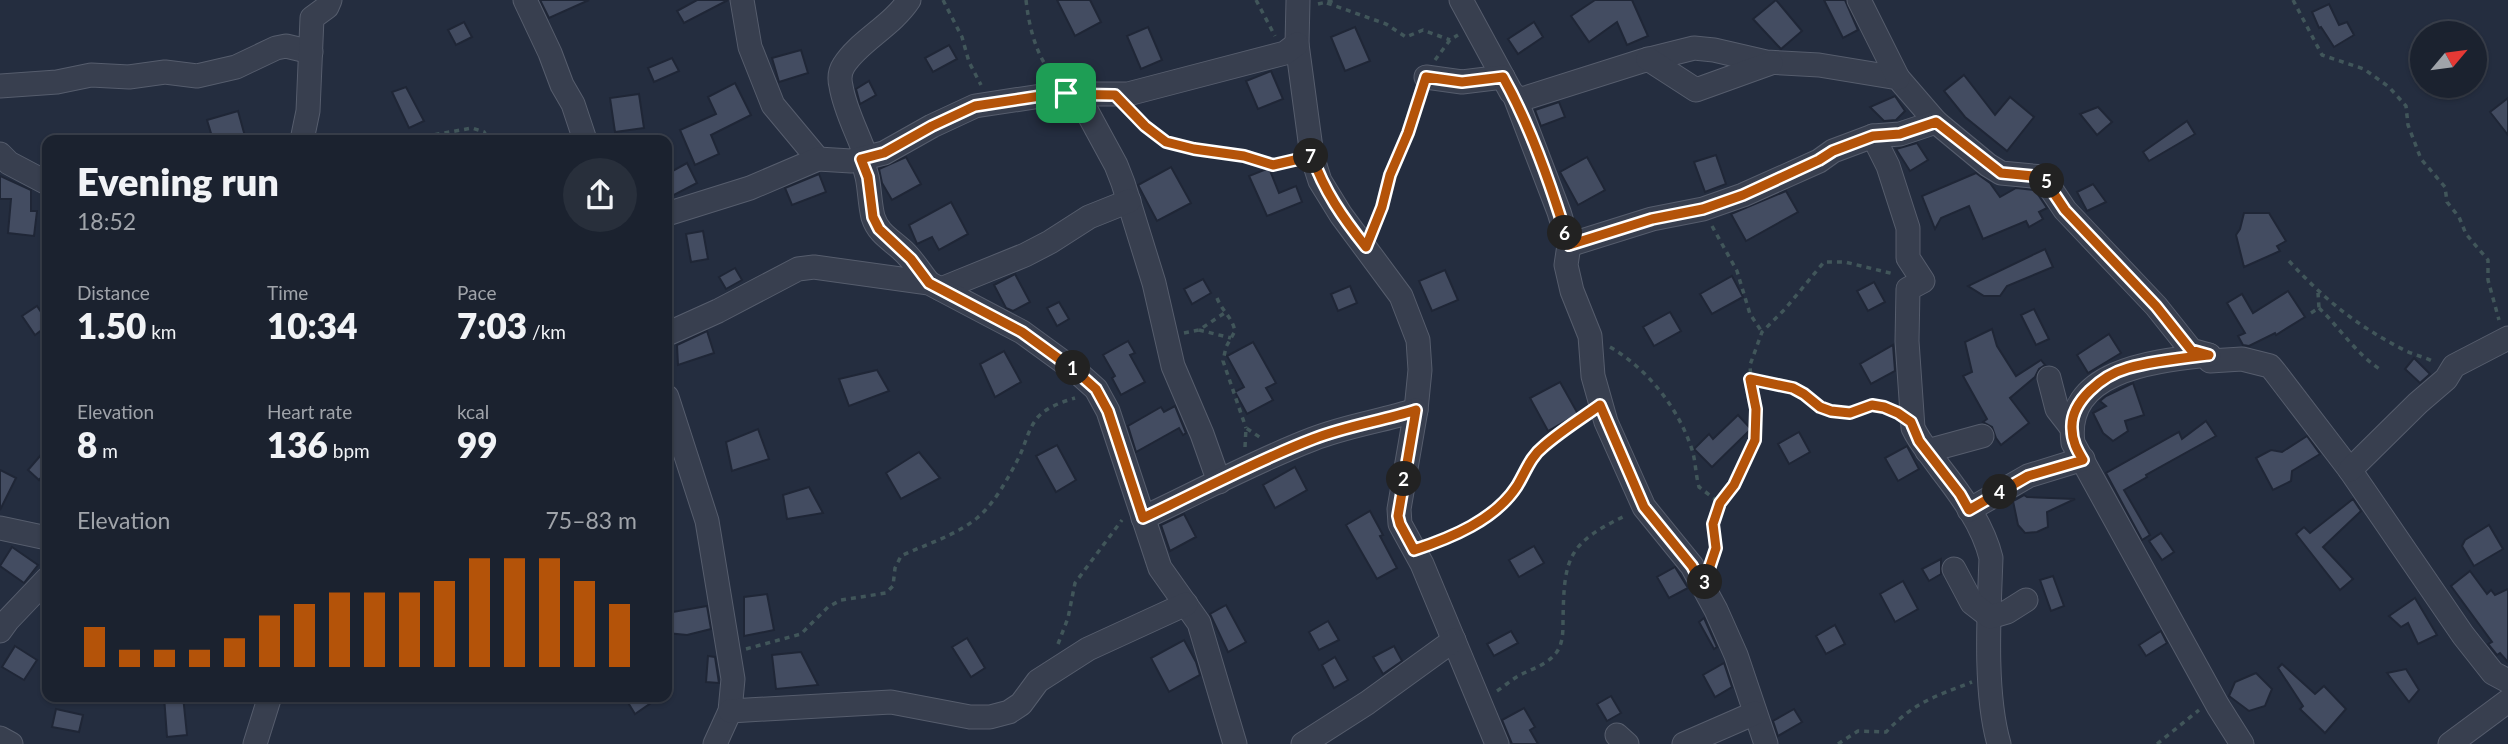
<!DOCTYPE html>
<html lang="en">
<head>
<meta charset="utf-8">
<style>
	:root { --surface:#1b222f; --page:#282f3b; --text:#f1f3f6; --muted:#a0a4aa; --line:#393f4b; --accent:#b45309 }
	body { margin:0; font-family:Lato,sans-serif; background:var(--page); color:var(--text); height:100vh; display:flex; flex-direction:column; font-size:26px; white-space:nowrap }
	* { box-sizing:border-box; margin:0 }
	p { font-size:23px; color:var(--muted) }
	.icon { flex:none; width:38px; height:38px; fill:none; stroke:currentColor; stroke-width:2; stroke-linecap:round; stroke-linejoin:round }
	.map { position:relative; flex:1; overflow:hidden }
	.panel { position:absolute; left:42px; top:135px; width:630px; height:567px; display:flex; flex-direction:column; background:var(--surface); border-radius:14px; box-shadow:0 2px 5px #0004,0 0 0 2px var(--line) }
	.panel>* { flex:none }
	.needle { width:46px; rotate:61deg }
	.fabs { position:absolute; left:2410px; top:21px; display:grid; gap:14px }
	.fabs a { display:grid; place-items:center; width:77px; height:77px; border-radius:50%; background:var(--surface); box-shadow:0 2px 5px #0004,0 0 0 2px var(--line); font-size:35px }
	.pin { position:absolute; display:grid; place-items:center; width:60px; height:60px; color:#fff; margin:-30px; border-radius:14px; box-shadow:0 4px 10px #0006 }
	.km { position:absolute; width:35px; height:35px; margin:-18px; border-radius:50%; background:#222; color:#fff; font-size:19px; line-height:35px; text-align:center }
	.round { display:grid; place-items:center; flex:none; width:74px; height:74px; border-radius:37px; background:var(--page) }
	.summary { display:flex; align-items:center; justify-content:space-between; height:119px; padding:0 35px }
	h1 { font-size:38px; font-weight:800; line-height:52px }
	.stats { display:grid; grid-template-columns:repeat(3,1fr); gap:10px; height:119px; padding:7px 35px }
	.stats div { display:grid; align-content:center }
	.stats b { font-size:35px; font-weight:800 }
	.stats small { font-size:19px; font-weight:400 }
	.stats p { font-size:19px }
	.chart { height:196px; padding:14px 35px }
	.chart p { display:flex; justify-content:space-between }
	.chart svg { width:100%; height:126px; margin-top:7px; stroke:var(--accent); stroke-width:6 }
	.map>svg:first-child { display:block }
	.building { fill:#434c61; stroke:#1f2636; stroke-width:2 }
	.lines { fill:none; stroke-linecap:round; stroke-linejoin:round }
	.minor-casing { stroke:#565d6d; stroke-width:25 }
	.path { stroke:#41565a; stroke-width:3.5; stroke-dasharray:5 5; stroke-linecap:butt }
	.minor { stroke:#383f4f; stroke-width:23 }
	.route-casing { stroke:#fff; stroke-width:14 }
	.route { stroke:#b45309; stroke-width:9 }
</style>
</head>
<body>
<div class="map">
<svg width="2508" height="744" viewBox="0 0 2508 744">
	<rect width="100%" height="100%" fill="#242d3f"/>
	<!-- building -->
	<g class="building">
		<polygon points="540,0 589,0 549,18"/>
		<polygon points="697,0 728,0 684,23 677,11"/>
		<polygon points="1057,0 1090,0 1101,22 1075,36"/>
		<polygon points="1595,0 1632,0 1648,36 1627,45 1617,22 1589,42 1571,16"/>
		<polygon points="1776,0 1802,31 1781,49 1753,19"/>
		<polygon points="1824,0 1845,0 1858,30 1843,38"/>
		<polygon points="2329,4 2339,25 2347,22 2354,35 2334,47 2321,27 2319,28 2312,12"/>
		<polygon points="464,22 472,37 456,45 448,30"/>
		<polygon points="1534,22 1543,37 1518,54 1508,39"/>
		<polygon points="1148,27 1162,60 1141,69 1127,36"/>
		<polygon points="1355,27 1370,61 1345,71 1331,37"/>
		<polygon points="949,45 957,59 933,72 925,58"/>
		<polygon points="801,50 808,73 779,82 772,58"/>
		<polygon points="672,58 679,71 654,82 648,68"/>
		<polygon points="1271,71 1283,99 1258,109 1246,81"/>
		<polygon points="1964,75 1995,115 2010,97 2034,117 2007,151 1965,117 1944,91"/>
		<polygon points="869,81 876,95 860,104 856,89"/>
		<polygon points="735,83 751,115 711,135 719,154 695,165 680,130 716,114 708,97"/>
		<polygon points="406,87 424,121 409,128 392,92"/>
		<polygon points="639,94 644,128 615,132 610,98"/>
		<polygon points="1895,96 1905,111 1896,120 1884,121 1870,107"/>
		<polygon points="2508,98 2508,135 2490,112"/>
		<polygon points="1559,102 1565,117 1541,126 1535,110"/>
		<polygon points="2098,107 2112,122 2097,135 2080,114"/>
		<polygon points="238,111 246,140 213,140 207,120"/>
		<polygon points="2187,121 2195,134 2149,161 2143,152"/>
		<polygon points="1917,143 1928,160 1910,171 1896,149"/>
		<polygon points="1716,155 1726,184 1705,192 1694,162"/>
		<polygon points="906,157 921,184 892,200 882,183 879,169"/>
		<polygon points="1587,157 1605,190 1578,205 1560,172"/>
		<polygon points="687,163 697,183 672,196 667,187 667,174"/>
		<polygon points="1171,167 1191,203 1157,221 1138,185"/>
		<polygon points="1269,168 1279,193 1296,186 1302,202 1267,216 1249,176"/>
		<polygon points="1976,173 1990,183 2000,197 2016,188 2035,190 2047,208 2039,212 2043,219 2029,227 2026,221 1983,239 1969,206 1941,218 1935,229 1922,196"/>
		<polygon points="819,174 826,192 792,205 785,188"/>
		<polygon points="0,176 31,190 31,211 37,211 34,236 8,233 11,199 0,199"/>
		<polygon points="2093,184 2106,202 2087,211 2077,192"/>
		<polygon points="1786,191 1798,212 1746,241 1731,214"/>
		<polygon points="951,202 968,234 939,250 932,237 917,244 909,225"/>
		<polygon points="2244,213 2269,213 2286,241 2277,246 2280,251 2244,267 2236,235 2240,229"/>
		<polygon points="703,231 708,259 691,262 686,234"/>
		<polygon points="2045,249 2053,267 2007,286 2000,296 1984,296 1968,286"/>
		<polygon points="735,268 742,280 726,289 719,277"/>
		<polygon points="1445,270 1458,300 1432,311 1419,281"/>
		<polygon points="1015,274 1030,302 1013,311 1006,308 994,285"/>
		<polygon points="1732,276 1743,297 1712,314 1700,294"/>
		<polygon points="1203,279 1211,293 1192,304 1184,289"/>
		<polygon points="1874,282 1885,302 1868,311 1857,291"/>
		<polygon points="1350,286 1357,303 1338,311 1331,294"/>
		<polygon points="2288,291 2305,317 2276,335 2275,333 2249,346 2243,345 2238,336 2245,333 2227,303 2242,294 2253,313"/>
		<polygon points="1059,302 1069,319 1057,326 1047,308"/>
		<polygon points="37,306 47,321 47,326 35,335 22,316"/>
		<polygon points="2034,309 2049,339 2036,345 2021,315"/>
		<polygon points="1670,312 1681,331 1654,346 1643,327"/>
		<polygon points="1992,329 1997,346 2016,376 2041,360 2045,365 2039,369 2035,377 2010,398 2029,423 2001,445 1996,438 1992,427 1983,422 1987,419 1963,376 1972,372 1965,342"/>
		<polygon points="707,331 714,353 678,365 677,345"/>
		<polygon points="2109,334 2121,353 2088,373 2077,355"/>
		<polygon points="1128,341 1135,353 1130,355 1145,382 1121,395 1112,378 1115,376 1103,355"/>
		<polygon points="1253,342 1276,383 1266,388 1273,400 1247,414 1235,392 1244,387 1227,356"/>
		<polygon points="1893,345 1895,371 1871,384 1860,364"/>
		<polygon points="1004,351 1021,382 995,397 980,364"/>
		<polygon points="2414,358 2430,374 2420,383 2405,369"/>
		<polygon points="877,370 889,391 849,406 839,379"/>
		<polygon points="1560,382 1578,414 1548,431 1530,398"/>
		<polygon points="2133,383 2144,415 2125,421 2128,431 2113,441 2103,433 2093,413 2106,406 2100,401 2106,396"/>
		<polygon points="1175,406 1186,433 1183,435 1179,428 1136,452 1128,426 1161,407 1164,412"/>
		<polygon points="1738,415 1751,429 1712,467 1694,449 1709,434 1713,439"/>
		<polygon points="2206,421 2216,436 2146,475 2147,477 2124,490 2150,535 2142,540 2106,473 2179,432 2182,439"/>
		<polygon points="758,429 769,459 732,471 726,442"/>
		<polygon points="1799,432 1810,452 1789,464 1778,444"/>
		<polygon points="2307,436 2320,454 2292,471 2291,481 2273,490 2256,458 2271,450 2282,452"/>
		<polygon points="1057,445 1076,480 1056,492 1036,456"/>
		<polygon points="1907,446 1919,469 1898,481 1885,458"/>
		<polygon points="47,448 47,471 39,480 28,470"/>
		<polygon points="919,452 940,478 901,499 886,473"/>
		<polygon points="1295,467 1307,490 1275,508 1263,485"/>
		<polygon points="0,470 16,478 0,510"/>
		<polygon points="809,487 823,513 787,519 783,495"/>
		<polygon points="2024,495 2027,497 2075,499 2047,512 2048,527 2037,532 2025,533 2018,525 2013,501"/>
		<polygon points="2353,499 2361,511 2323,547 2353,579 2340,590 2296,534 2304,527 2310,533"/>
		<polygon points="1370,511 1383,535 1380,536 1397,568 1377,579 1346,525"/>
		<polygon points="1184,514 1196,537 1170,551 1161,525"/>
		<polygon points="2489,525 2503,549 2474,566 2462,546 2465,540"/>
		<polygon points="2161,533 2174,552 2162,560 2149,541"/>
		<polygon points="1534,546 1544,563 1519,577 1509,560"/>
		<polygon points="12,547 38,565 24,583 0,566"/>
		<polygon points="1941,559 1941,574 1929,581 1922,569"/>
		<polygon points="1675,567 1688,588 1669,598 1657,577"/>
		<polygon points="2470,571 2487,594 2491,590 2495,595 2508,589 2508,662 2500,653 2497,655 2488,644 2492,642 2451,586"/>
		<polygon points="2053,576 2064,606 2051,611 2040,580"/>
		<polygon points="1903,581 1918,609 1895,622 1880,594"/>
		<polygon points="767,594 774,630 744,636 744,597"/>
		<polygon points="2415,598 2437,635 2418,644 2408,623 2401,627 2389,616"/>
		<polygon points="1226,605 1246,642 1228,652 1210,614"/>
		<polygon points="707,606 711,629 687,635 667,633 667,613"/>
		<polygon points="1704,618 1717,647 1714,649 1699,622"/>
		<polygon points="1328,621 1339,640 1319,650 1309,632"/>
		<polygon points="1835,625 1845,644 1826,654 1816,636"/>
		<polygon points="1511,631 1518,643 1494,656 1487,644"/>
		<polygon points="2161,631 2167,643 2146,656 2139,645"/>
		<polygon points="967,638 985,668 971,677 952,647"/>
		<polygon points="1184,640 1196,662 1200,675 1169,692 1151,658"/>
		<polygon points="15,646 37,660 24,680 2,667"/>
		<polygon points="1394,646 1402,661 1383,674 1373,657"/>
		<polygon points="801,652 818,685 776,689 772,655"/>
		<polygon points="708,656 715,657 719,683 706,682"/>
		<polygon points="1335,657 1348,680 1334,688 1322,665"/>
		<polygon points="1724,663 1732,687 1715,697 1703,675"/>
		<polygon points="2282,664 2315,694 2324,686 2346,709 2325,733 2300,709 2303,706 2278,668"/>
		<polygon points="2406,669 2419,690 2409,702 2387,673"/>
		<polygon points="2256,673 2272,689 2265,706 2249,711 2229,696 2235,682"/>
		<polygon points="164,696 183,696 187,735 167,737"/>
		<polygon points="624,696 661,696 635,714"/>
		<polygon points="1611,696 1621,713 1607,721 1597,704"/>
		<polygon points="1524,708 1535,727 1530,730 1538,744 1512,744 1502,720"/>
		<polygon points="56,709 83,715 79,732 52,727"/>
		<polygon points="1794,709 1802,722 1778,736 1773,721"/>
	</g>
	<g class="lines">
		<!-- minor casing -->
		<g class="minor-casing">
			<g id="minor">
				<polyline points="525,0 550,53 562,85 573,104 585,140"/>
				<polyline points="742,0 750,47 773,105 818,159"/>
				<polyline points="1298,0 1297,44 1312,156 1320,181 1341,215 1401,296 1418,340 1420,370 1416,410 1399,509 1400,524 1422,564 1497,744"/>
				<polyline points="1461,0 1511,92 1519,100 1642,61 1694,48 1714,50 1766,62 1819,65 1898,78 1936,122 1988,165 2001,173 2043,177 2065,210 2156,306 2191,350 2209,355 2210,361 2242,359 2270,366 2275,372 2350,470 2463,635 2493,673 2508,681"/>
				<polyline points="1859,0 1898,78"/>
				<polyline points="1648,59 1696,90 1771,63"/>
				<polyline points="1426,77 1462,82 1503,77"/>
				<polyline points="0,86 57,82 91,75 129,77 165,72 197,76 236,67 276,48 286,46 311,52"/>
				<polyline points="1078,95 1116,165 1123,183 1154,283 1173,366 1202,434 1219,482"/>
				<polyline points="1515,97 1559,212 1569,245 1566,265 1572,291 1590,336 1593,376 1606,422 1644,507 1692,566 1716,610 1736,655 1766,744"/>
				<path d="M1873 136 1888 166 1908 228V258L1923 281 1908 289 1907 341 1913 428C1920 443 1931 455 1940 468 1961 495 1983 525 1991 558 1989 613 1984 692 1999 744"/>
				<polyline points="302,140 308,111 312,18 327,7 330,0"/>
				<polyline points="0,154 9,163 47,183"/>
				<path d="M866 157C858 133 845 111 841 86 839 78 840 71 844 65 858 42 892 26 909 0"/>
				<path d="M861 159C871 180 868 196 873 217 878 233 890 239 901 249 912 258 920 272 929 283"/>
				<polyline points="667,214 750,188 818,159 851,161 884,153 932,126 975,106 1054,94 1128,94 1285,53 1297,44"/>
				<polyline points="1569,245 1652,219 1703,209 1743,195 1819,161 1833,151 1873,136 1900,134 1936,122"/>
				<polyline points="941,289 1025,255 1050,242 1089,217 1129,201"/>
				<polyline points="667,334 718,311 798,269 814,267 929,283 1022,332 1077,372 1096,389 1108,411 1160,568 1199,623 1235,744"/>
				<path d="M2209 355C2157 361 2063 369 2073 443L2218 706 2242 744"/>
				<polyline points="2049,378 2057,409 2071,427"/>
				<polyline points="667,397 707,521 733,679 730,711 715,744"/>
				<polyline points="1927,451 1982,436"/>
				<polyline points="2350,470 2418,403 2446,379 2454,366 2508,338"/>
				<polyline points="1969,510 2028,476 2083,459"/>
				<path d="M1143 518C1199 492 1255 461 1313 439 1346 426 1382 421 1416 410"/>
				<polyline points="0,528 47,538"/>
				<polyline points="1954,569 1972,603 1990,617 2007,612 2026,600"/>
				<polyline points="0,631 8,620 47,579"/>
				<polyline points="730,711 891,702 970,717 990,717 1009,712 1021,704 1038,681 1088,649 1186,604"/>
				<polyline points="1617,735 1627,744"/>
				<polyline points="0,738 11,744"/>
				<polyline points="255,744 270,696"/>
				<polyline points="1303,744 1367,703 1454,640"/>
				<polyline points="1684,744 1755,713"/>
				<polyline points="2450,744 2508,701"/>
			</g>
		</g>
		<!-- path -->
		<g class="path">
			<polyline points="943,0 962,37 969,62 981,85"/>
			<path d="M1026 0C1029 27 1036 55 1053 76"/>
			<polyline points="1256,0 1275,36"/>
			<polyline points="2293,0 2322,55 2364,69 2389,87 2406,106 2408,125 2421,159 2445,187 2447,202 2459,217 2466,234 2488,260 2488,280 2499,320"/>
			<polyline points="1327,3 1386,24 1406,37 1423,30 1450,40"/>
			<polyline points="1318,4 1336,0"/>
			<polyline points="1435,60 1450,40 1458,35"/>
			<polyline points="1134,114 1145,126 1166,142 1194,149 1244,156 1274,165 1294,160"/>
			<polyline points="405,140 472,128 484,132 489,140"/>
			<polyline points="1712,226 1737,271 1750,314 1762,332"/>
			<polyline points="1373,227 1382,207 1390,175 1408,133 1419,95"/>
			<path d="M2289 261C2326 301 2356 325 2404 350 2414 355 2425 357 2434 362"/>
			<path d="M1217 298C1222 311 1232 317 1235 331L1226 347 1223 361 1246 428"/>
			<path d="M2319 308C2340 328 2356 354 2381 370"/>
			<polyline points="2311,313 2319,308 2318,293"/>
			<polyline points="1199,330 1231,338"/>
			<polyline points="1184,333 1199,330 1226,312"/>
			<path d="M1610 347C1646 368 1676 405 1690 444 1696 458 1695 473 1699 487L1720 503 1713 524 1716 548 1712 561"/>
			<path d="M1750 379C1766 381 1788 384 1802 392 1814 399 1820 409 1834 411 1855 415 1871 400 1892 410"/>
			<polyline points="1245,447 1246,428 1261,438"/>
			<polyline points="1720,503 1734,485 1755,441 1756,409 1752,398 1750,365 1762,332 1785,309 1824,262 1845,262 1894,274"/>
			<path d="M1433 544C1463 534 1499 513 1517 486 1523 477 1526 466 1533 457 1547 441 1566 429 1584 417"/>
			<polyline points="1058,644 1068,618 1075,583 1122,520"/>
			<path d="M746 649 801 634 828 607 841 600 886 593 893 586 895 568 901 556C926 544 955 536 977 518 994 504 1007 480 1017 461 1025 447 1027 430 1038 417 1047 407 1062 402 1075 398"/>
			<path d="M1497 691C1503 687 1509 682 1515 678 1529 669 1545 667 1556 653 1563 644 1563 632 1563 621 1564 558 1567 543 1627 515"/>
			<path d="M1838 744 1858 731 1886 732C1916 701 1934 697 1972 682"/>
			<polyline points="2157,744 2199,710"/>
		</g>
		<!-- minor -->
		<use href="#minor" class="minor"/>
	</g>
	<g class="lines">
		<!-- route casing -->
		<g class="route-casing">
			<path id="route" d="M1426 77 1462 82 1503 77C1530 125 1553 191 1569 245L1652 219 1703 209 1743 195 1819 160 1833 151 1873 136 1900 134 1936 122 2001 173 2043 177 2065 210 2156 306 2191 350 2209 355C2183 358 2153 361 2128 368 2103 375 2070 401 2072 429 2072 441 2077 450 2083 460L2028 476 1969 510 1960 494 1919 441 1911 422 1898 413 1884 407 1872 405 1850 413 1831 411 1820 407 1804 394 1793 388 1750 379 1756 409 1755 440 1734 485 1720 503 1713 524 1716 548 1703 587 1692 566 1644 507 1600 405C1582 418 1561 431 1544 446 1530 457 1526 471 1517 486 1495 520 1451 538 1414 550L1400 524 1398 516 1416 410C1382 421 1346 426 1313 439 1255 461 1199 492 1143 518L1108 411 1096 389 1077 372 1022 332 929 283 911 259 879 229 873 217 868 177 861 159 884 153 932 126 975 106 1054 94 1115 95 1145 126 1166 142 1194 149 1244 156 1273 165 1312 156C1324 191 1343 218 1366 247L1382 207 1390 175 1408 133Z"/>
		</g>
		<!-- route -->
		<use href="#route" class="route"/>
	</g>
</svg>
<div class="fabs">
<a><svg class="needle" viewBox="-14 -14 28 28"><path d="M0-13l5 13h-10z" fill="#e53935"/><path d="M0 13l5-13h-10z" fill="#a0a4aa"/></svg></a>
</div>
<div class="pin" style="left:1066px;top:93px;background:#1e9e55"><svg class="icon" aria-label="arrive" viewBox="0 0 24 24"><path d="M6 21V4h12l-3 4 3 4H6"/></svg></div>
<b class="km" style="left:1073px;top:368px">1</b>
<b class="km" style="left:1404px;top:479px">2</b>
<b class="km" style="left:1705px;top:582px">3</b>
<b class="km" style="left:2000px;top:492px">4</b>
<b class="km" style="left:2047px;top:181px">5</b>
<b class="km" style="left:1565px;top:233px">6</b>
<b class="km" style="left:1311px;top:156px">7</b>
<section class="panel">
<div class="summary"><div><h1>Evening run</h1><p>18:52</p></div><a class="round"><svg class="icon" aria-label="share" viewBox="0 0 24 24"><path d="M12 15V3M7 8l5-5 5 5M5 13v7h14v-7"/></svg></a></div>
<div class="stats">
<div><p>Distance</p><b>1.50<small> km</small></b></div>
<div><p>Time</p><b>10:34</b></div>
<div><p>Pace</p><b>7:03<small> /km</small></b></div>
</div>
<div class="stats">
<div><p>Elevation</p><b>8<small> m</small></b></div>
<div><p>Heart rate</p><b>136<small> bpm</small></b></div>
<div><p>kcal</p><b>99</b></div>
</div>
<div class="chart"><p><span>Elevation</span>75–83 m</p>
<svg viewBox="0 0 160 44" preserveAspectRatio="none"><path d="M5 44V30M15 44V38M25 44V38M35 44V38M45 44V34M55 44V26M65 44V22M75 44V18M85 44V18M95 44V18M105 44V14M115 44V6M125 44V6M135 44V6M145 44V14M155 44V22"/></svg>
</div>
</section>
</div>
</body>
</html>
